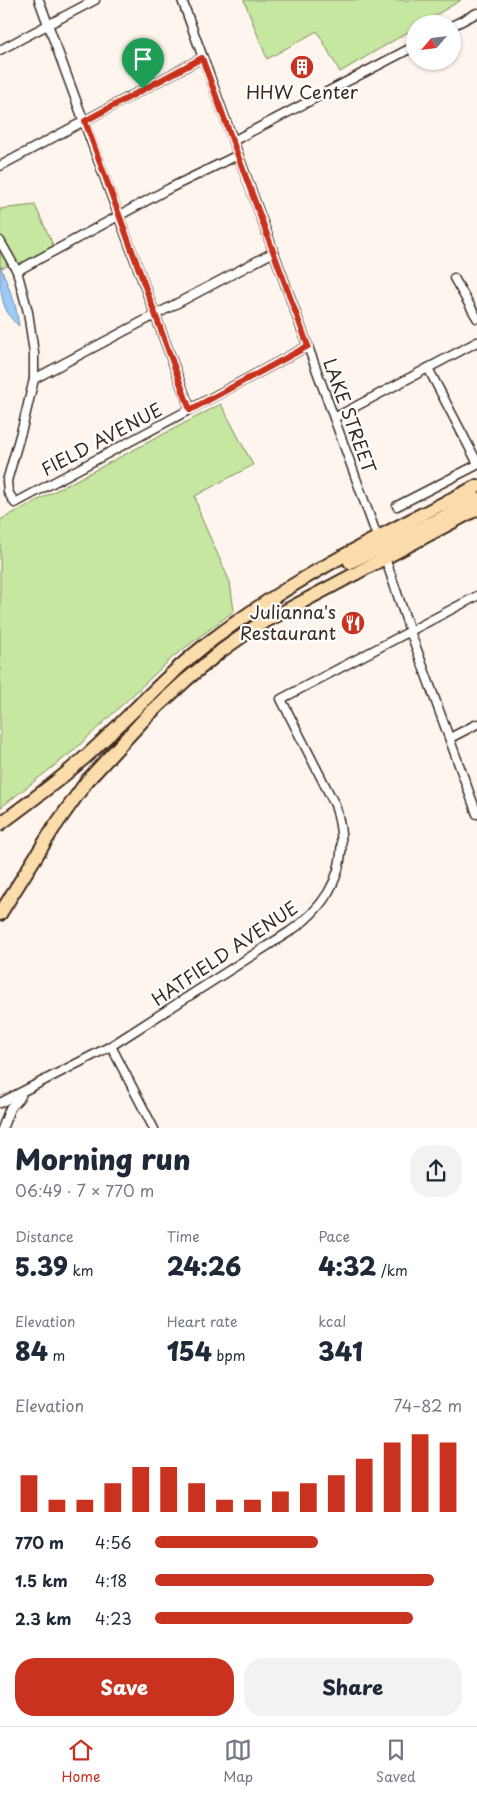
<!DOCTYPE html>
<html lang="en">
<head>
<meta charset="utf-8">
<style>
	:root { --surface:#fff; --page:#f2f2f3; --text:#1f2937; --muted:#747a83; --line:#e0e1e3; --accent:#c8321e }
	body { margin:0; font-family:"Playpen Sans",sans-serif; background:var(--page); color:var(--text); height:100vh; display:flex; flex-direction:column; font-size:19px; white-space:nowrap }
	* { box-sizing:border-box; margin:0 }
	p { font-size:16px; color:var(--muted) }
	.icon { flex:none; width:28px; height:28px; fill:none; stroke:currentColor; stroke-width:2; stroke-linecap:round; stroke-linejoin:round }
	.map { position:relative; height:1128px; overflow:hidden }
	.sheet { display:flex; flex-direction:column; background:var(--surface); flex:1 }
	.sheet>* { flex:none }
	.needle { width:32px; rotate:242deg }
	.tools { position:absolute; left:406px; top:15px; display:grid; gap:10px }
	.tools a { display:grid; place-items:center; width:55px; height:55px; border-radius:50%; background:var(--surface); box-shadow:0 1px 4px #0004; font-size:25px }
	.pin { position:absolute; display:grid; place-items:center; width:42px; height:42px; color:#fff; margin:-51px -21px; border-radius:50% 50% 50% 0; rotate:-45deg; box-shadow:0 0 5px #0007 }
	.pin .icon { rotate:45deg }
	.round { display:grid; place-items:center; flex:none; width:52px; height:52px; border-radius:20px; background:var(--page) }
	.overview { display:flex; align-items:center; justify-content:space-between; height:85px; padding:0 15px }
	h1 { font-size:28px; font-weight:800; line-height:38px }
	.stats { display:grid; grid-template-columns:repeat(3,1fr); gap:8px; height:85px; padding:5px 15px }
	.stats div { display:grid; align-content:center }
	.stats b { font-size:25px; font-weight:800 }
	.stats small { font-size:14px; font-weight:400 }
	.stats p { font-size:14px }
	.chart { height:140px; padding:10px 15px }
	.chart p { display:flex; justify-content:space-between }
	.chart svg { width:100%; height:90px; margin-top:5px; stroke:var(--accent); stroke-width:6 }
	.cta { display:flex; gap:10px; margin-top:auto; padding:10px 15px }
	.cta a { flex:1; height:58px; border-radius:20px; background:var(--accent); color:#fff; font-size:20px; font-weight:800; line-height:58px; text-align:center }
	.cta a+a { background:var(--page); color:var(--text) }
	ul { padding:0 15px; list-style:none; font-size:16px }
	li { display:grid; grid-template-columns:80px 60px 1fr; align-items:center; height:38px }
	li i { height:12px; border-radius:6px; background:var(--accent) }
	.menu { display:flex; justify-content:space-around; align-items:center; height:70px; border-top:1px solid var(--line); background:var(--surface); font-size:14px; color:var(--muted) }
	.menu a { display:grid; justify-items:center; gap:2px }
	.menu .on { color:var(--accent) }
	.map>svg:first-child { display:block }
	.green { fill:#c5e79f; stroke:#80885e }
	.water { fill:#9ccaf7; stroke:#758aa0 }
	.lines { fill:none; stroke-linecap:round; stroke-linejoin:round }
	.minor-casing { stroke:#3b2a1e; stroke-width:11 }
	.trunk-casing { stroke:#3b2a1e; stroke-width:16 }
	.minor { stroke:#fff; stroke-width:8 }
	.trunk { stroke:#fddcac; stroke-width:12 }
	.route-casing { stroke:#fff; stroke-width:10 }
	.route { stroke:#c8321e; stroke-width:6 }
	.labels { text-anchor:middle; stroke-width:4.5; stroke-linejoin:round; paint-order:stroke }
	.poi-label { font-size:18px; fill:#3b2a1e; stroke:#fff }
	.street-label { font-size:18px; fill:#3b2a1e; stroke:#fff }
</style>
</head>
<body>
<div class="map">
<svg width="477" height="1129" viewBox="0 0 477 1129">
	<rect width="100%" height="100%" fill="#fef5ee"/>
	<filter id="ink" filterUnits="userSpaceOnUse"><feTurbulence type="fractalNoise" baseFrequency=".02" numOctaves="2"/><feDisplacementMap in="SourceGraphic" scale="10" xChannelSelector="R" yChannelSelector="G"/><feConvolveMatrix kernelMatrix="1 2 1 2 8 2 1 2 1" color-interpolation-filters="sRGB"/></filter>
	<g filter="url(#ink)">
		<!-- green -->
		<g class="green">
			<polygon points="244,0 461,0 421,24 415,24 415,28 340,72 317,31 267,59"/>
			<polygon points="35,205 54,247 35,259 0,268 0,209"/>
			<polygon points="221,404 253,465 195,496 201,517 230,582 234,611 174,656 72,752 0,808 0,520"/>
		</g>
		<!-- water -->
		<path class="water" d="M0 265 15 304 19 326C0 311 0 288 0 265Z"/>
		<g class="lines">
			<!-- minor casing -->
			<g class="minor-casing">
				<g id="minor">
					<polyline points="39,0 190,409"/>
					<polyline points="182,0 378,539"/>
					<polyline points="452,26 477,13"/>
					<polyline points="0,50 95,0"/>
					<polyline points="233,141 415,46"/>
					<polyline points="0,166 202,58"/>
					<polyline points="0,241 17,271 28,312 34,353 34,379 23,425 7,481 8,492 15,503 308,346"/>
					<polyline points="17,271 170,188 238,155"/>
					<polyline points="454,278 477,318"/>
					<polyline points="428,368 477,462"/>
					<polyline points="34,379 274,252"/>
					<polyline points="334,418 477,342"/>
					<polyline points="397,506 477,465"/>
					<polyline points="384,555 410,631 477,814"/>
					<polyline points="450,738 477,724"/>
					<polyline points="111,1046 154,1129"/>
					<path d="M0 1103 111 1046 289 932C335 901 352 858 335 805L281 699 477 596"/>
					<polyline points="2,1129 10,1108 21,1096"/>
				</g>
			</g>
			<!-- trunk casing -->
			<g class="trunk-casing">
				<g id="trunk">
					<polyline points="350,562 438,520 477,498"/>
					<path d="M0 824C31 801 63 778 92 751 132 714 168 673 212 640 293 578 386 533 477 486"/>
					<polyline points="0,914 53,829 87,781 147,716 186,680 221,651 255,627 477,509"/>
				</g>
			</g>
			<!-- minor -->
			<use href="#minor" class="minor"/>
			<!-- trunk -->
			<use href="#trunk" class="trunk"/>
		</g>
	</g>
	<g class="lines" filter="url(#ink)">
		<!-- route casing -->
		<g class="route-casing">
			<polygon id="route" points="202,58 308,346 190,410 85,121"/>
		</g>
		<!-- route -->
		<use href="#route" class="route"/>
	</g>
	<!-- icons -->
	<defs>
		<g id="building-disc" transform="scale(1.25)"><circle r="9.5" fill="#c8321e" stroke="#fff"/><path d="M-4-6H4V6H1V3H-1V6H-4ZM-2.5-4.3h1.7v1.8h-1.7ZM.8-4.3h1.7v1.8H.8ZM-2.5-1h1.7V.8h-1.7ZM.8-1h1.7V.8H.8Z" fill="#fff"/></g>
		<g id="restaurant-disc" transform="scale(1.25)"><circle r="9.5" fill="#c8321e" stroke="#fff"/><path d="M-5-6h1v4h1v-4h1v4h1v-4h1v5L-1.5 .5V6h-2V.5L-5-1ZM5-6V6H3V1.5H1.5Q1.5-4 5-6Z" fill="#fff"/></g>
	</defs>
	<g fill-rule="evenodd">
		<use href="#building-disc" x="302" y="67"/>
		<use href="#restaurant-disc" x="353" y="623"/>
	</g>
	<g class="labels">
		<!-- poi labels -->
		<g class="poi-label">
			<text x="302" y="99">HHW Center</text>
			<text x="336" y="619" text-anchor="end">Julianna's<tspan x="336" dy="21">Restaurant</tspan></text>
		</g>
		<!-- street labels -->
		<g class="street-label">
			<text transform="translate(349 416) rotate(70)" y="6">LAKE STREET</text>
			<text transform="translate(102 440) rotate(-28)" y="6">FIELD AVENUE</text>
			<text transform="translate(225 954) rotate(-34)" y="6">HATFIELD AVENUE</text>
		</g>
	</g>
</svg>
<div class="tools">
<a><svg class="needle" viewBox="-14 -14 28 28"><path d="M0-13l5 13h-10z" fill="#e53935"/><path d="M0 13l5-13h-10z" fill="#747a83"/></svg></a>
</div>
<div class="pin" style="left:143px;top:89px;background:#1e9e55"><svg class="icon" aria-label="arrive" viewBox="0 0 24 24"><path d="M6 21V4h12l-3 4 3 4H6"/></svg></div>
</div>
<section class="sheet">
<div class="overview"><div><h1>Morning run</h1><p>06:49 · 7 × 770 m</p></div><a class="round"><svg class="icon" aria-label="share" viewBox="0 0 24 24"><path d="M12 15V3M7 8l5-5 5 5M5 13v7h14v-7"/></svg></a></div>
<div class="stats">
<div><p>Distance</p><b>5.39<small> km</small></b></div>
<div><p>Time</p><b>24:26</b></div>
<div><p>Pace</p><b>4:32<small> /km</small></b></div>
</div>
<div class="stats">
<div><p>Elevation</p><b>84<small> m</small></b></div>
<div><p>Heart rate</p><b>154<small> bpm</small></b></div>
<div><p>kcal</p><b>341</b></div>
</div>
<div class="chart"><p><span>Elevation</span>74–82 m</p>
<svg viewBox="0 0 160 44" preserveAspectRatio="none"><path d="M5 44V26M15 44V38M25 44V38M35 44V30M45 44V22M55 44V22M65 44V30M75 44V38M85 44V38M95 44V34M105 44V30M115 44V26M125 44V18M135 44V10M145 44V6M155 44V10"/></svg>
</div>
<ul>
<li><b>770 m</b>4:56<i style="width:53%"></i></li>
<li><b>1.5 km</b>4:18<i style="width:91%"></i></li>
<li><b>2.3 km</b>4:23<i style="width:84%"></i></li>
</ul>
<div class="cta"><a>Save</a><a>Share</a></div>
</section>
<nav class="menu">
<a class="on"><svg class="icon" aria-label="home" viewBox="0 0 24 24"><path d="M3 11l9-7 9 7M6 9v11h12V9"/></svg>Home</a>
<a><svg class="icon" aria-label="map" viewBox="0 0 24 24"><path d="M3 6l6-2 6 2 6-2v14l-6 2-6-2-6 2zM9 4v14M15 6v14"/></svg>Map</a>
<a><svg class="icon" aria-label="saved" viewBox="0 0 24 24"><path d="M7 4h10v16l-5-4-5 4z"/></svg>Saved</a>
</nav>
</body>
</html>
